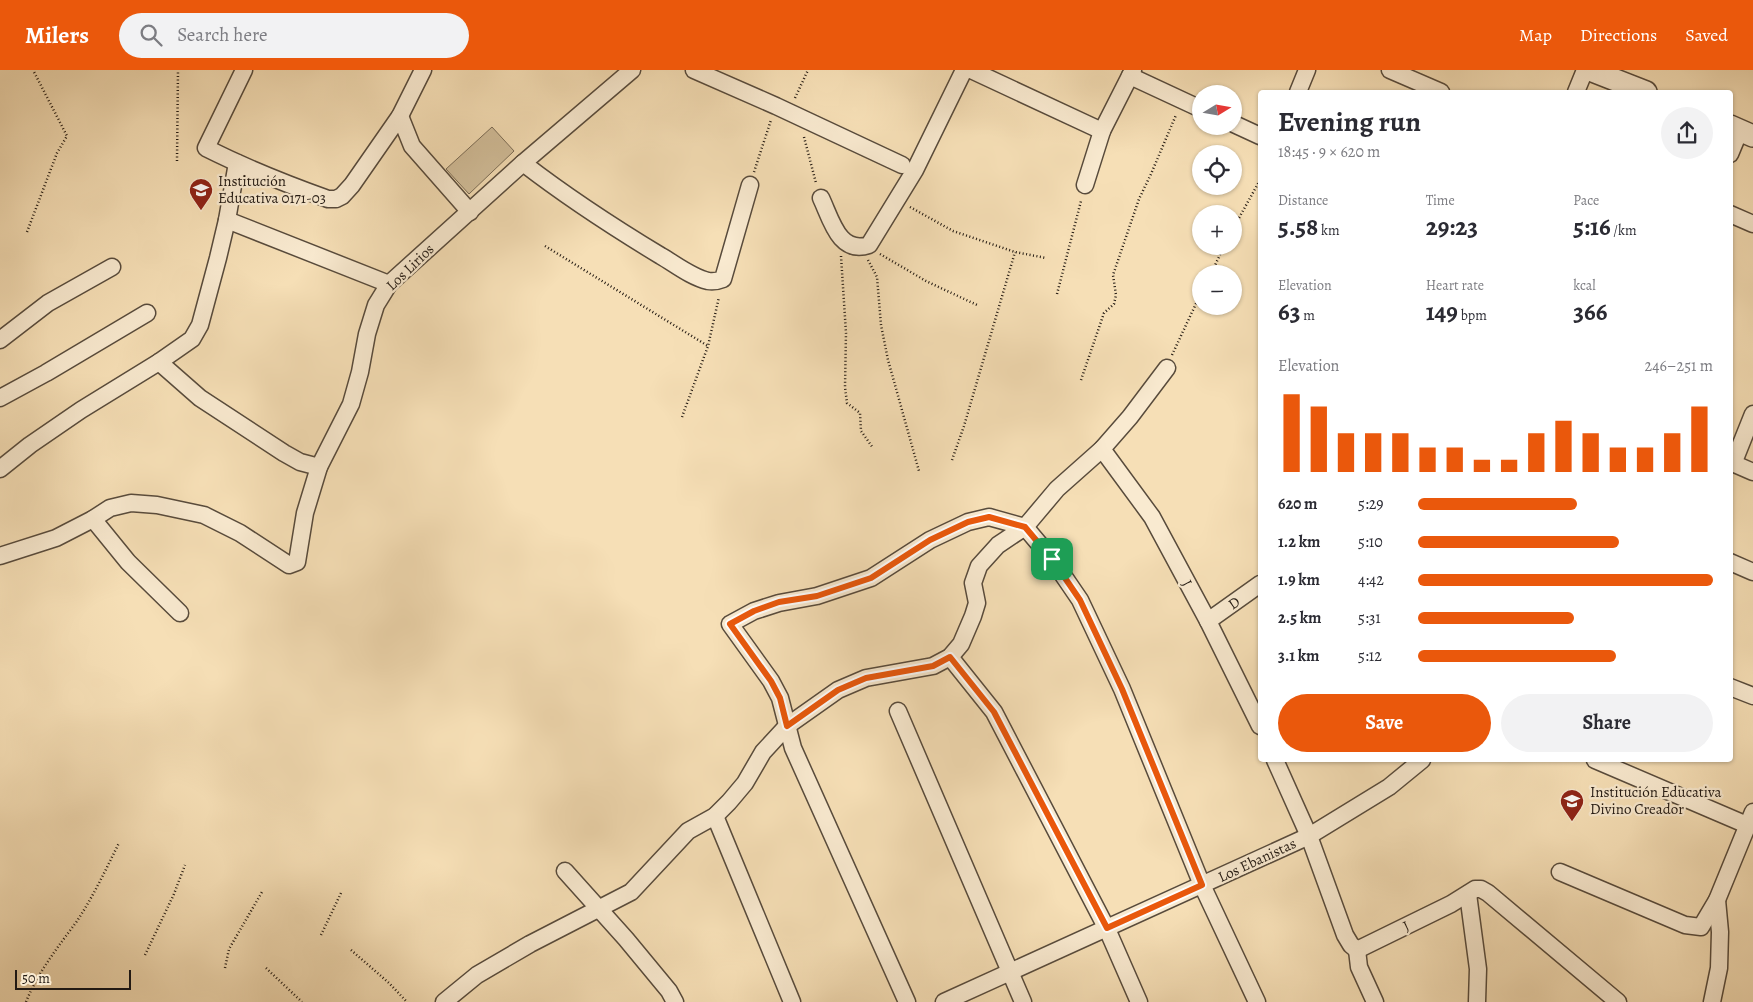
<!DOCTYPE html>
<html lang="en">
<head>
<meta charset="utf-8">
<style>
	:root { --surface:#fff; --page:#f2f2f3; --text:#2b2b33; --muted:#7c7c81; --accent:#ea580c }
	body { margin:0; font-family:Alegreya,serif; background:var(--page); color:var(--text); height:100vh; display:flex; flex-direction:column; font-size:19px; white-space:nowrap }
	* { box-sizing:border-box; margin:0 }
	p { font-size:16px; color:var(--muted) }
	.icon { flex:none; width:28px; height:28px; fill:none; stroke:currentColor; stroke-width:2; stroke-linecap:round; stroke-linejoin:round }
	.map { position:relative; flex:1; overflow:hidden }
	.panel { position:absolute; left:1258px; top:20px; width:475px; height:672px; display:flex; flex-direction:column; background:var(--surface); border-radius:5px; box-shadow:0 1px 4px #0004 }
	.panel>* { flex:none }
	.needle { width:32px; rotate:79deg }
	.tools { position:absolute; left:1192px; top:15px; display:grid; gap:10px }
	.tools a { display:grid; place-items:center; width:50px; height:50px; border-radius:50%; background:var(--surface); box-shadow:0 1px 4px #0004; font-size:25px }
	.scale { position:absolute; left:15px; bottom:12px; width:116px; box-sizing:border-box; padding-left:5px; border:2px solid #231a13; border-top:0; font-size:14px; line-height:18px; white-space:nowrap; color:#231a13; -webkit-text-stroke:4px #f9ead0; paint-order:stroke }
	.pin { position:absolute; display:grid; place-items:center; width:42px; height:42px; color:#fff; margin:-21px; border-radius:10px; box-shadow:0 2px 8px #0006 }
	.round { display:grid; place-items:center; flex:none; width:52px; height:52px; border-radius:26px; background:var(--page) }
	.overview { display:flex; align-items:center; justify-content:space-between; height:85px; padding:0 20px }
	h1 { font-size:28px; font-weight:600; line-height:38px }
	.stats { display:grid; grid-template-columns:repeat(3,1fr); gap:8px; height:85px; padding:5px 20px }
	.stats div { display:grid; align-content:center }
	.stats b { font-size:25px; font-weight:600 }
	.stats small { font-size:14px; font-weight:400 }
	.stats p { font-size:14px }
	.chart { height:140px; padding:10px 20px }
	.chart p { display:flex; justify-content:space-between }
	.chart svg { width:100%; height:90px; margin-top:5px; stroke:var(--accent); stroke-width:6 }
	.primary-button { display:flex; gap:10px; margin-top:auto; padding:10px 20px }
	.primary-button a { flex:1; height:58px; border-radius:30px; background:var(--accent); color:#fff; font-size:20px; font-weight:600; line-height:58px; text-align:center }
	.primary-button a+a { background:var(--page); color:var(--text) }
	ul { padding:0 20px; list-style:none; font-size:16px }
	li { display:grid; grid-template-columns:80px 60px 1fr; align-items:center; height:38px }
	li i { height:12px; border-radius:6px; background:var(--accent) }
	header { display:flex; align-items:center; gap:30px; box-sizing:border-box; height:70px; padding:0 25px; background:var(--accent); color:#fff }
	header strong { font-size:24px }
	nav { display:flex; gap:28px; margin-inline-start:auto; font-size:18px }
	.search { width:350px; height:45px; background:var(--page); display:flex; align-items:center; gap:12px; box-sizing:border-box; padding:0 18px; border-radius:28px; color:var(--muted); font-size:19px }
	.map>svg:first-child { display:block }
	.green { fill:#d2be9a; stroke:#7a6c56 }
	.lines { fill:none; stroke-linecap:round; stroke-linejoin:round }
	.minor-casing { stroke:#584b3c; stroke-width:19 }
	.tertiary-casing { stroke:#584b3c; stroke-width:24 }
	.path { stroke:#231a13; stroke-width:2.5; stroke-dasharray:1 2.5; stroke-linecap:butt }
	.minor { stroke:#f9ead0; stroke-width:16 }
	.tertiary { stroke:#f9ead0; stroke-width:21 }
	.route-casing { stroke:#fff; stroke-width:10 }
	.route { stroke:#ea580c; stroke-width:6 }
	.labels { text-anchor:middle; stroke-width:4.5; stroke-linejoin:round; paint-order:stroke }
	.poi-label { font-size:15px; fill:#231a13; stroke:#f9ead0; text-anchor:start }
	.street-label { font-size:15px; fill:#231a13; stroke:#f9ead0 }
</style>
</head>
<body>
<header>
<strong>Milers</strong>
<div class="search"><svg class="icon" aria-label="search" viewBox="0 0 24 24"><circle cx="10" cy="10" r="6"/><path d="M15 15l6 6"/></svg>Search here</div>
<nav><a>Map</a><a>Directions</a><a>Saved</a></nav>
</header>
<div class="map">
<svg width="1753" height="932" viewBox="0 0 1753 932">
	<rect width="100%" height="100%" fill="#f6dfb6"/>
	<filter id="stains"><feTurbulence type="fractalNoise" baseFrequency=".004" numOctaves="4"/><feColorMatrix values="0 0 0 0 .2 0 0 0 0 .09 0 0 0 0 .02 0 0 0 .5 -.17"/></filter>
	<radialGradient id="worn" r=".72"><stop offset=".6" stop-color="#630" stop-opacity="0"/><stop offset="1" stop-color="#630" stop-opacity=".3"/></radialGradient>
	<!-- green -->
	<polygon class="green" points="492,57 514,81 469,124 446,99"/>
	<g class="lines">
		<!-- minor casing -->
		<g class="minor-casing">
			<g id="minor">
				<path d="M244 0 206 78C246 98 286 114 328 129H336L342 126 352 115 400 46 423 0"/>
				<polyline points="694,0 776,36 902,95"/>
				<polyline points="971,0 1102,61"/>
				<polyline points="1390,0 1441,22"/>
				<polyline points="1130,6 1201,39"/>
				<polyline points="1298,22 1307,0"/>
				<polyline points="1576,22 1585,0"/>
				<polyline points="400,46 412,76 470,142"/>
				<polyline points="1234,54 1260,66"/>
				<polyline points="1730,84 1740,60"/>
				<path d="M523 93C567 127 613 157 661 186 675 194 691 207 708 211 714 212 718 211 723 209L750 115"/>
				<polyline points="1085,115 1102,61 1133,0"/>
				<path d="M821 128C831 149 839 185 869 175L915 100 964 0"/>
				<polyline points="1730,144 1753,154"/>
				<polyline points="227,150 389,214"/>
				<polyline points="0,270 48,233 112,197"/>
				<polyline points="159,292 200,328 284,383 300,392 319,397"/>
				<polyline points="0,328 46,303 147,243"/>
				<polyline points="1102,379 1152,447 1208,551 1260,656"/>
				<polyline points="1730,392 1753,402"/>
				<polyline points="1733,394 1753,344"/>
				<polyline points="0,399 30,375 81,340 159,292 192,269 200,255 218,188 227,150 237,93"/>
				<polyline points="93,449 128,492 180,543"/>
				<polyline points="0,486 56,468 93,449 110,438 131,433 157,435 204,445 240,463 289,495 297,492 305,443 319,397 351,334 360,302 367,264 376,235 389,214 523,93 632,0"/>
				<polyline points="1730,492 1753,502"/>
				<polyline points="1208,551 1260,514"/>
				<polyline points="950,587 994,642 1107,859 1139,932"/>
				<polyline points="1730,617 1753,626"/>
				<polyline points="898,641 1023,932"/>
				<polyline points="1275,690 1309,766 1345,865 1351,875 1357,880"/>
				<polyline points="1595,690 1747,755"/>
				<polyline points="715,746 792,932"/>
				<polyline points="565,801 626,869 669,921 675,932"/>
				<polyline points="1560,802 1685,855 1701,857 1717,830 1753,742"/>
				<polyline points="1468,824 1478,899 1477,932"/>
				<polyline points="1357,880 1451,834 1475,819 1481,819 1488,823 1618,932"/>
				<polyline points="1357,880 1359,897 1375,932"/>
				<polyline points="444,932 477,905 530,874 631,822 688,761 715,746 729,732 745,713 763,682 787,656 838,620 866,608 933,596 950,587 961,574 973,546 977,533 973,513 979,496 998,475 1025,457 1057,419 1102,379 1130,347 1167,298"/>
				<polyline points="907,932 793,678 780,628 771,611 730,554 754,541 779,533 817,526 871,508 930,470 968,452 989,447 1025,457 1052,489 1080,530 1122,619 1202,815 1257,932"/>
				<polyline points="944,932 1309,766 1389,717 1422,690"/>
				<polyline points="1712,932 1719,898 1720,862 1717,830"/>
			</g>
		</g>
		<!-- tertiary casing -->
		<g class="tertiary-casing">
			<g id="tertiary">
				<polyline points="1590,0 1646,22"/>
				<polyline points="1730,56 1753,66"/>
			</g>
		</g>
		<!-- path -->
		<g class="path">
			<polyline points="795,28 808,0"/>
			<polyline points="804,67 816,113"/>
			<polyline points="177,91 178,0"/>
			<polyline points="754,102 771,50"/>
			<polyline points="910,137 953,161 1015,182 1046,188"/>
			<polyline points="1234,157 1260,110"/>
			<polyline points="27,162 57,83 67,66 33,0"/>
			<polyline points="545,176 708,276"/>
			<polyline points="880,184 926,211 977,235"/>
			<polyline points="841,186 846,263 845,317 847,333 860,343 861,361 873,378"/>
			<polyline points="868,190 877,207 881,255 888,290 919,401"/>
			<polyline points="1211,204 1224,176"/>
			<polyline points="1057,224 1081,131"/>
			<polyline points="1172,285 1201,223"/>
			<polyline points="1081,310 1104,243 1114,234 1116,225 1113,205 1139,129 1151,104 1176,45"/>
			<polyline points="682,347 708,276 719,227"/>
			<polyline points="952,390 964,356 1015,182"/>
			<polyline points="321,865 341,823"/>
			<polyline points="351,880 389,913 407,932"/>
			<polyline points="145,885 174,824 185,795"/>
			<polyline points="225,898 229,879 262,822"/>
			<polyline points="266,898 302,932"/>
			<path d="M26 932C38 902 58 877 77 851 93 827 106 799 119 773"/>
		</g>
		<!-- minor -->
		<use href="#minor" class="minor"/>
		<!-- tertiary -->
		<use href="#tertiary" class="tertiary"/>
	</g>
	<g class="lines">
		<!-- route casing -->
		<g class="route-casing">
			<polygon id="route" points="989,447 1025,457 1052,489 1080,530 1122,619 1202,815 1107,858 994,642 950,587 933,596 866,608 838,620 787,656 780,628 771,611 730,554 754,541 779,532 817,526 871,508 930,470 968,452"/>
		</g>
		<!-- route -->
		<use href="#route" class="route"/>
	</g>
	<!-- icons -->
	<defs>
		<g id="school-pin" transform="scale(1.25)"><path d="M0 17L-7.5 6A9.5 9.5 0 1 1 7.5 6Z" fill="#8f2418" stroke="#f9ead0"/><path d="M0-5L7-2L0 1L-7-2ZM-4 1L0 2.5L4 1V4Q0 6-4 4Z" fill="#fff"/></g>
	</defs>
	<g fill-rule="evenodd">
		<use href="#school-pin" x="201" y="120"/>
		<use href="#school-pin" x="1572" y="731"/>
	</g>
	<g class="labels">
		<!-- poi labels -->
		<g class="poi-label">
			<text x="218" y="116">Institución<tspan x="218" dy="17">Educativa 0171-03</tspan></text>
			<text x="1590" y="727">Institución Educativa<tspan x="1590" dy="17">Divino Creador</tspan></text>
		</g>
		<!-- street labels -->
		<g class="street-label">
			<text transform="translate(410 197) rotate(-44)" y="5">Los Lirios</text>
			<text transform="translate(1187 513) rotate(62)" y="5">J</text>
			<text transform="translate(1234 533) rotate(-35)" y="5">D</text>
			<text transform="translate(1257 790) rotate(-25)" y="5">Los Ebanistas</text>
			<text transform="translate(1406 856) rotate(-26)" y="5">J</text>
		</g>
	</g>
	<rect width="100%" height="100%" filter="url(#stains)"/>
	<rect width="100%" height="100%" fill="url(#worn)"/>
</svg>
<div class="tools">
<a><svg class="needle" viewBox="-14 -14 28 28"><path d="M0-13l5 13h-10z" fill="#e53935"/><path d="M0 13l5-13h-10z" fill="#7c7c81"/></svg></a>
<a><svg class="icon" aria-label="locate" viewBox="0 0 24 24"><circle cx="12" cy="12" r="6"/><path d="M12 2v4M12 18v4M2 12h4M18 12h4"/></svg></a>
<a>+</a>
<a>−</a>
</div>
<div class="scale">50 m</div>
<div class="pin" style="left:1052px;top:489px;background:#1e9e55"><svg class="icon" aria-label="arrive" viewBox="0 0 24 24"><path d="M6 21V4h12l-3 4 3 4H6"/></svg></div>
<section class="panel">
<div class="overview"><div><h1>Evening run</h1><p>18:45 · 9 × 620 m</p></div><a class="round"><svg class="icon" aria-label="share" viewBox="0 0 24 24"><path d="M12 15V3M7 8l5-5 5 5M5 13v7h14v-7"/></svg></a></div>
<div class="stats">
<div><p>Distance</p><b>5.58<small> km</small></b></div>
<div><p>Time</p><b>29:23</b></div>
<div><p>Pace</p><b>5:16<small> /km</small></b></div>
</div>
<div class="stats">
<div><p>Elevation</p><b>63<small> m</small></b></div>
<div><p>Heart rate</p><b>149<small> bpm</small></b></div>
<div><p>kcal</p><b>366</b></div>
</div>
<div class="chart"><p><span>Elevation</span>246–251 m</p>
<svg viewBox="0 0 160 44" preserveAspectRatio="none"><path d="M5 44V6M15 44V12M25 44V25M35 44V25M45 44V25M55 44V32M65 44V32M75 44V38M85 44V38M95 44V25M105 44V19M115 44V25M125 44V32M135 44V32M145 44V25M155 44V12"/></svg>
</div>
<ul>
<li><b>620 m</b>5:29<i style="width:54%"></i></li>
<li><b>1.2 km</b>5:10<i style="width:68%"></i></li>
<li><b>1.9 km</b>4:42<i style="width:100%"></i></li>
<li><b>2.5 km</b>5:31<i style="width:53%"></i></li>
<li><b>3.1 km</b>5:12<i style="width:67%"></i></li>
</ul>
<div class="primary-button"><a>Save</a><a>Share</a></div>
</section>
</div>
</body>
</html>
